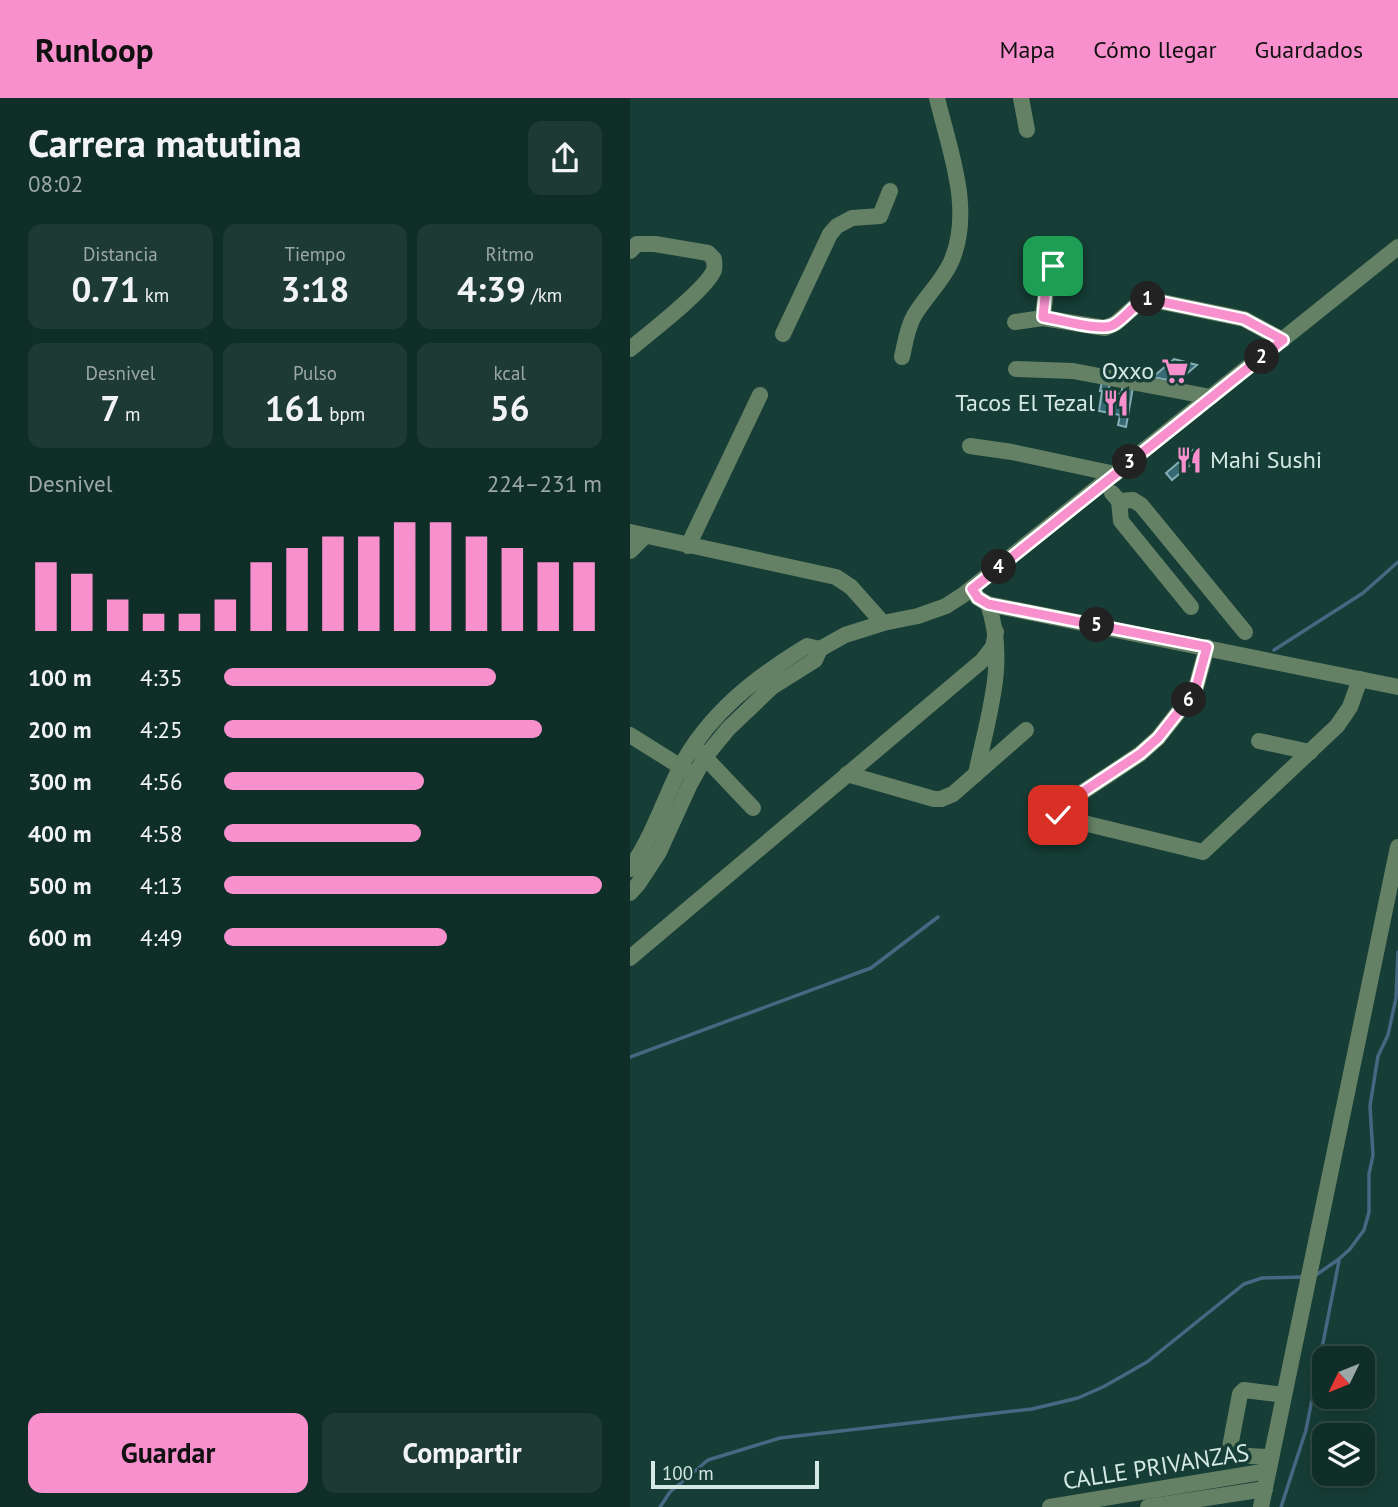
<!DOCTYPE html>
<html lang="es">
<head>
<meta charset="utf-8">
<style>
	:root { --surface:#102e28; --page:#1e3a34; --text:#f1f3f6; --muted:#9ca8a8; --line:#304a45; --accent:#f790cd }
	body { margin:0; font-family:"PT Sans",sans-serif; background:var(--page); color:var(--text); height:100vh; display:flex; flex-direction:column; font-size:26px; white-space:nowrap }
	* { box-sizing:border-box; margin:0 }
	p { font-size:23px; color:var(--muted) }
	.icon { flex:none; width:38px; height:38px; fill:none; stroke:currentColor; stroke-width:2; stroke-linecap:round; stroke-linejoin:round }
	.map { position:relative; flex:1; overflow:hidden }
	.details { display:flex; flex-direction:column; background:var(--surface); width:630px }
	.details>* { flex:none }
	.needle { width:46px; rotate:227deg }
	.controls { position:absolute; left:682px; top:1248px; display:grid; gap:14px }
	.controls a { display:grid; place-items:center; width:63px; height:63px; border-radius:14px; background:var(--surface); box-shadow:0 4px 18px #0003,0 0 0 2px var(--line); font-size:35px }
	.scale { position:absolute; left:21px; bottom:18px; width:168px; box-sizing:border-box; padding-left:7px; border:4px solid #d4e9e4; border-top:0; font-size:19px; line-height:24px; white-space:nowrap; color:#d4e9e4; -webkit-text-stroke:5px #163e36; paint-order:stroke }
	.pin { position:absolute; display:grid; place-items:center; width:60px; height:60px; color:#fff; margin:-30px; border-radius:14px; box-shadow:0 4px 10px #0006 }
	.km { position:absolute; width:35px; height:35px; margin:-18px; border-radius:50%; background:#222; color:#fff; font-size:19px; line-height:35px; text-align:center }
	.round { display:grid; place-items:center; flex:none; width:74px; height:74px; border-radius:14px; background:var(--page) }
	.headline { display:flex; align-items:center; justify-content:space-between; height:119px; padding:0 28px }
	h1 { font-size:38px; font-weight:700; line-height:52px }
	.figures { display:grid; grid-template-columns:repeat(3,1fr); gap:10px; height:119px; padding:7px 28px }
	.figures div { display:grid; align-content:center; border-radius:14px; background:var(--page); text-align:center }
	.figures b { font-size:35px; font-weight:700 }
	.figures small { font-size:19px; font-weight:400 }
	.figures p { font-size:19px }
	.chart { height:196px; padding:14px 28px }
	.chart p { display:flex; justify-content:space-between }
	.chart svg { width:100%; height:126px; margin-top:7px; stroke:var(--accent); stroke-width:6 }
	.primary-button { display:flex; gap:14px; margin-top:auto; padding:14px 28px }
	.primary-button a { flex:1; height:80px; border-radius:14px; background:var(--accent); color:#111; font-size:28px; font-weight:700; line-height:80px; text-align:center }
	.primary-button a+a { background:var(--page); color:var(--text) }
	ul { padding:0 28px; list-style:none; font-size:23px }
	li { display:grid; grid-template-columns:112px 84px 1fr; align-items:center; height:52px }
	li i { height:18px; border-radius:9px; background:var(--accent) }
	header { display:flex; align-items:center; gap:42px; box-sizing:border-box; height:98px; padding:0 35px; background:var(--accent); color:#111 }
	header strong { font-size:33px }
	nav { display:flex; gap:38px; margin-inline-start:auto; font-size:24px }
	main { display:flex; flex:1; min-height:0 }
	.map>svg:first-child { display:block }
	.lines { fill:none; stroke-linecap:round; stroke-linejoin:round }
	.stream { stroke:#476782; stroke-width:3.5 }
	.building { fill:#366972; stroke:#83aeb6; stroke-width:2 }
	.minor { stroke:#658165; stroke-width:16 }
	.route-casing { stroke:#fff; stroke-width:14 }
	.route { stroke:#f790cd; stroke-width:9 }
	.labels { text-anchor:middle; stroke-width:7; stroke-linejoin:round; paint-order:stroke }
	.poi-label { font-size:24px; fill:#d4e9e4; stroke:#163e36; text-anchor:end }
	.street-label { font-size:24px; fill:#d4e9e4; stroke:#163e36 }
</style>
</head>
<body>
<header>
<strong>Runloop</strong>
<nav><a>Mapa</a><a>Cómo llegar</a><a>Guardados</a></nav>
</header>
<main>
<section class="details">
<div class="headline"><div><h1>Carrera matutina</h1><p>08:02</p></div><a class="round"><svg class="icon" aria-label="share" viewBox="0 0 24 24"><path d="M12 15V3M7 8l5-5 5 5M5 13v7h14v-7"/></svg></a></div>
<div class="figures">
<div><p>Distancia</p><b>0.71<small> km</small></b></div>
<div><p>Tiempo</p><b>3:18</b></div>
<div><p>Ritmo</p><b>4:39<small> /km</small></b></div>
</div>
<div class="figures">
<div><p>Desnivel</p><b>7<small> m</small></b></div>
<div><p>Pulso</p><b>161<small> bpm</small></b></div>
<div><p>kcal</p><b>56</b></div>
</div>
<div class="chart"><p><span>Desnivel</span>224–231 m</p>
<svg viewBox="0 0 160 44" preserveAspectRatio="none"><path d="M5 44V20M15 44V24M25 44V33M35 44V38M45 44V38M55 44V33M65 44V20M75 44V15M85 44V11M95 44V11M105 44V6M115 44V6M125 44V11M135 44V15M145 44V20M155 44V20"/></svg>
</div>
<ul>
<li><b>100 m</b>4:35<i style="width:72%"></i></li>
<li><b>200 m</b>4:25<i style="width:84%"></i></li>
<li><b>300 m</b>4:56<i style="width:53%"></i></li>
<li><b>400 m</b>4:58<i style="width:52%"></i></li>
<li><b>500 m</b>4:13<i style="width:100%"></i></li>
<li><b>600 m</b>4:49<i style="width:59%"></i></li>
</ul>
<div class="primary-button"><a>Guardar</a><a>Compartir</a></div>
</section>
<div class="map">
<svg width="768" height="1409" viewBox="0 0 768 1409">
	<rect width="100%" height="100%" fill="#163e36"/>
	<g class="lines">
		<!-- stream -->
		<g class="stream">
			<polyline points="644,552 733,495 768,464"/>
			<polyline points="0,959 241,870 308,819"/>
			<polyline points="686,1177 709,1161 720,1151 734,1132 739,1114 739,1076 743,1057 740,1008 748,958 758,937 766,900 768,854"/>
			<polyline points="30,1409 40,1394 78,1362 150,1340 402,1311 448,1300 473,1289 517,1264 614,1186 632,1180 675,1179"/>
			<polyline points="651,1409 676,1332 709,1163"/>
		</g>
	</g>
	<!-- building -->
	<g class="building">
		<polygon points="544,261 567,267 547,284 523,279"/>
		<polygon points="472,283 480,285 478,294 491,296 493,287 503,289 496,329 488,327 490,317 469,313 472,293 470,293"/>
		<polygon points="563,352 569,360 555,371 549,364"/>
		<polygon points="549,364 555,371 542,382 536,375"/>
	</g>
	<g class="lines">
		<!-- minor -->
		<g class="minor">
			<polyline points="391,0 397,32"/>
			<path d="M0 153 7 146H25L78 155 84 161C84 165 85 169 84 172 77 191 18 236 0 251"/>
			<path d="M413 220C415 194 418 177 432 155"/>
			<polyline points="385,224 413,220 475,230 486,225 511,203 518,201 614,221 653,242"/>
			<polyline points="153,236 200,136 207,128 222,120 250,118 260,93"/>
			<path d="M272 259C275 246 277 230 284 218 295 199 312 184 321 164 344 112 319 51 307 0"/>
			<polyline points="386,271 443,273 581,299"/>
			<polyline points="340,348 382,354 485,376"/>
			<polyline points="482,395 489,403 491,423 561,509"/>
			<polyline points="489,403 503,402 511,407 615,534"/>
			<polyline points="0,434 206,479 221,489 253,525"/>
			<polyline points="58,448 130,297"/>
			<polyline points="0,453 15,438"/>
			<polyline points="342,491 348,500 358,506 768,589"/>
			<polyline points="577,549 565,593 528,640 510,656 430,709 427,714 429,719 573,754 707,628 720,609 730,581"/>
			<polyline points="0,637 59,674"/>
			<polyline points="629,643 680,654"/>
			<polyline points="68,652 123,710"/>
			<polyline points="217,676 304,701 311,701 323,696 396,632"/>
			<path d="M346 676C358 617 378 564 358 506"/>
			<path d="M0 771C22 740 33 704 50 670 78 616 126 579 177 548L190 551"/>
			<polyline points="0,795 8,786 29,754 60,686 75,659 98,631 142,589 185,562 190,551 215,537 253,525 288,518 316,508 333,497 768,149"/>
			<polyline points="0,860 353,562 363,549 366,534"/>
			<path d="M641 1359C629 1358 608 1360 600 1349L610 1296 614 1292 654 1297"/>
			<polyline points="420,1409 638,1373"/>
			<polyline points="518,1409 635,1391"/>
			<polyline points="631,1409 768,749"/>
		</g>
	</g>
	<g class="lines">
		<!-- route casing -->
		<g class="route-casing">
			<path id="route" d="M423 168 416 188 413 219C429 221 470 234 483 227 496 220 504 205 518 201L614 221 653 242 342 491 348 500 358 506 577 549 565 593 528 640 510 656 430 709 428 717"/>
		</g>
		<!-- route -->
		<use href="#route" class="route"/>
	</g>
	<!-- icons -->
	<defs>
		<g id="supermarket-bare" transform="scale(2.1)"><path d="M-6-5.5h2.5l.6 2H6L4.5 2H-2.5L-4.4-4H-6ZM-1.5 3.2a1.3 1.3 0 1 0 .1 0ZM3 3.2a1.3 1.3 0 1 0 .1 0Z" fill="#f790cd" stroke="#163e36" stroke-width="2.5" paint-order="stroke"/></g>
		<g id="restaurant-bare" transform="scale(2.1)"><path d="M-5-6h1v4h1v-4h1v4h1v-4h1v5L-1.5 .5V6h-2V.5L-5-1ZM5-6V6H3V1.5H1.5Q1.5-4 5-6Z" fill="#f790cd" stroke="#163e36" stroke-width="2.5" paint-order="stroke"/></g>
	</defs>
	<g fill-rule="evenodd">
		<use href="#supermarket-bare" x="545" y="273"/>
		<use href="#restaurant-bare" x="486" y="305"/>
		<use href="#restaurant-bare" x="559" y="362"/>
	</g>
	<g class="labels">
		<!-- poi labels -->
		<g class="poi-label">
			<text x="524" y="281">Oxxo</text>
			<text x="465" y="313">Tacos El Tezal</text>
			<text x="580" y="370" text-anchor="start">Mahi Sushi</text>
		</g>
		<!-- street labels -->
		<g class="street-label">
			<text transform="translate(526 1369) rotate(-9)" y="8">CALLE PRIVANZAS</text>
		</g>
	</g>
</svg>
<div class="controls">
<a><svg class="needle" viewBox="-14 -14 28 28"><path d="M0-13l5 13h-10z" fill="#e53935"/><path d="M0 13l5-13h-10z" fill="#9ca8a8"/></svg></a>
<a><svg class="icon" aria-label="layers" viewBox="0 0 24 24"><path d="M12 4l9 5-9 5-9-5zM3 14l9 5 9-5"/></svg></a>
</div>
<div class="scale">100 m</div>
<div class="pin" style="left:423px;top:168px;background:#1e9e55"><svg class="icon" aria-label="arrive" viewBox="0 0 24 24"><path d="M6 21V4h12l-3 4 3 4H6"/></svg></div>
<div class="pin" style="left:428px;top:717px;background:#d93025"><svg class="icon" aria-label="check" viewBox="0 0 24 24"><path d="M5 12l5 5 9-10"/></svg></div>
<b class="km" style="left:518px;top:201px">1</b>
<b class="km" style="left:632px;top:259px">2</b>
<b class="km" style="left:500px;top:364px">3</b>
<b class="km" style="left:369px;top:469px">4</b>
<b class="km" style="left:467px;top:527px">5</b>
<b class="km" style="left:559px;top:602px">6</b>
</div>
</main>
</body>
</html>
